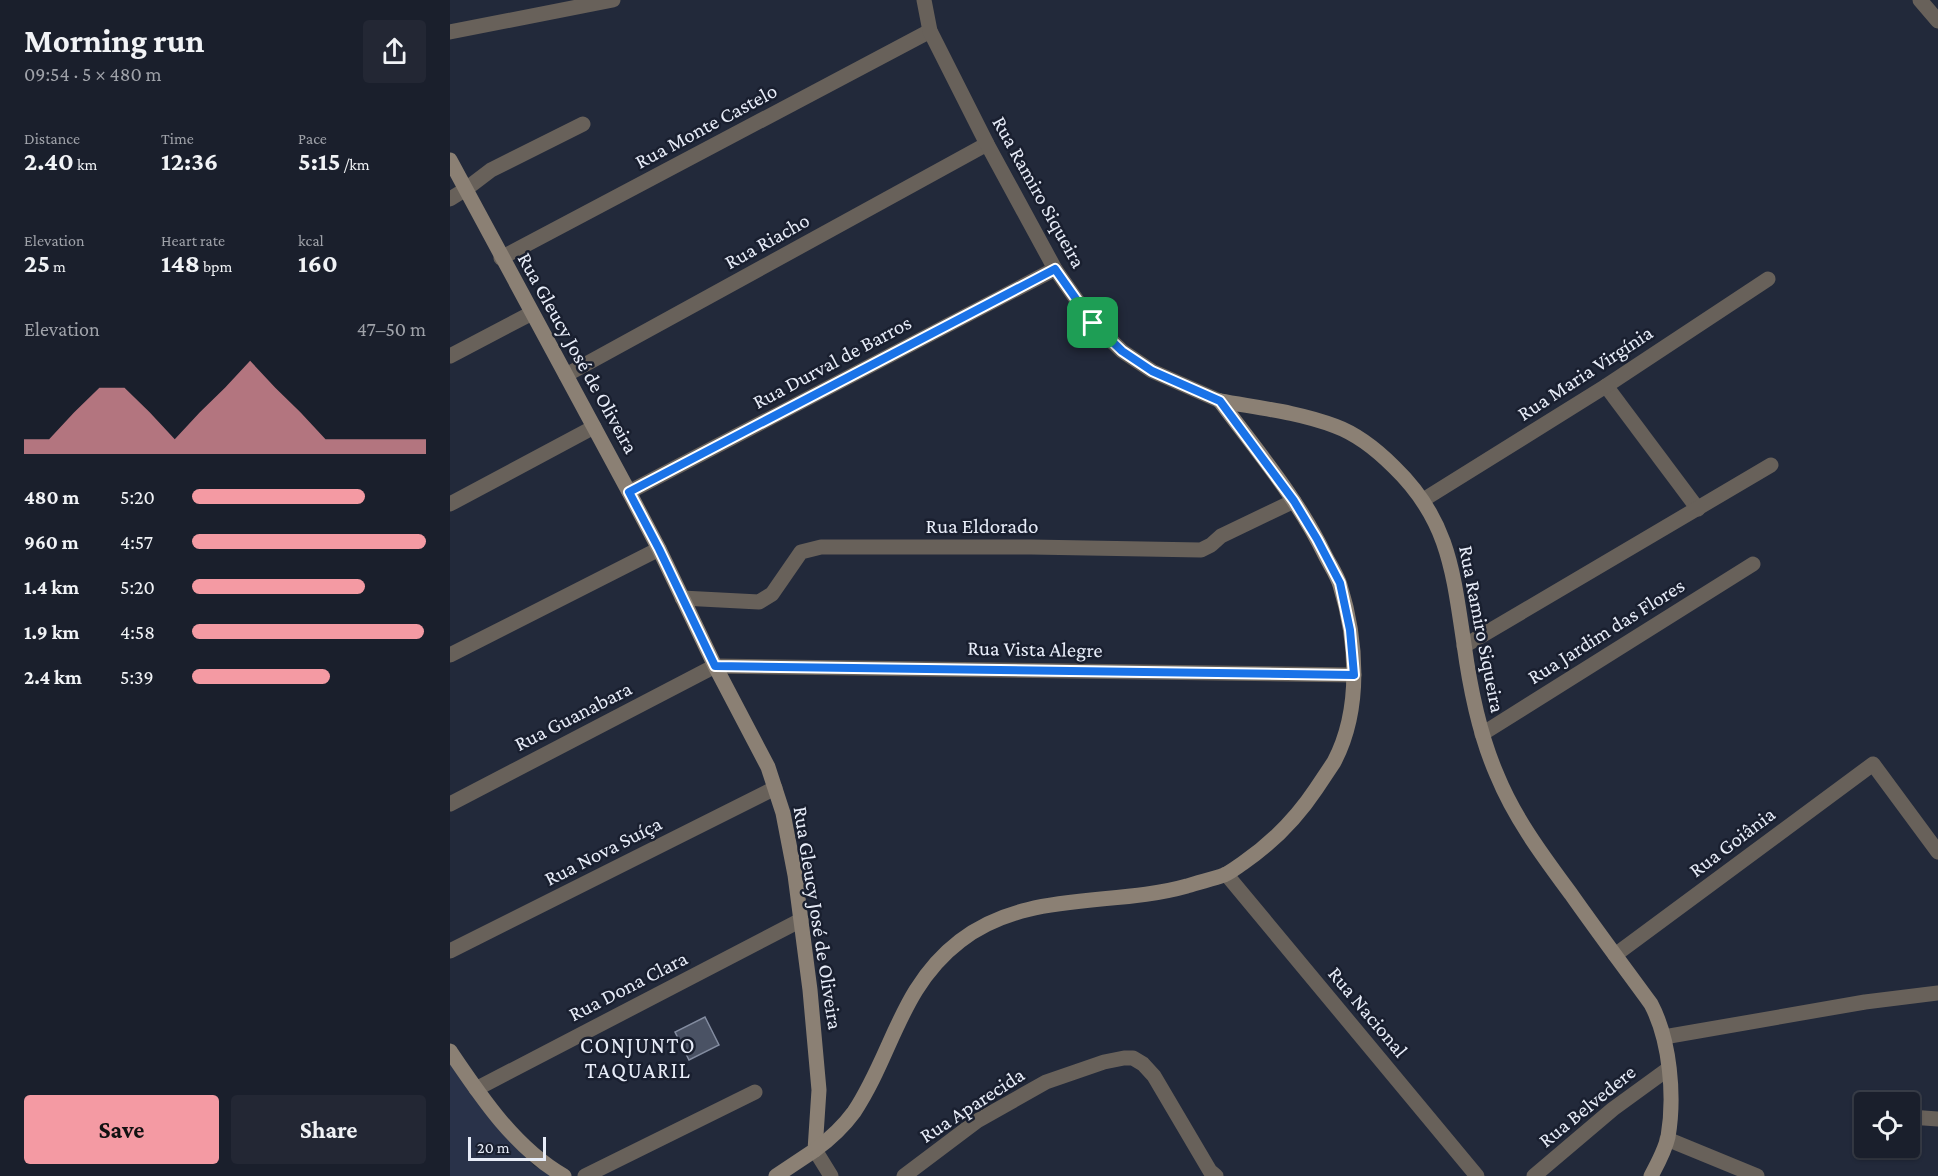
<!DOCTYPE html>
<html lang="en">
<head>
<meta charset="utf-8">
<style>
	:root { --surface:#1a1f2c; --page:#232734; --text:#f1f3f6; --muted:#9fa2a9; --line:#383d48; --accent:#f49aa3 }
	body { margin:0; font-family:"Crimson Pro",serif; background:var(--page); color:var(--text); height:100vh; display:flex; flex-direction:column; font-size:22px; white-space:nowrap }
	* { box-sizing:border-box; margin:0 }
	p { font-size:20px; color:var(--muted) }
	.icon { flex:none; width:33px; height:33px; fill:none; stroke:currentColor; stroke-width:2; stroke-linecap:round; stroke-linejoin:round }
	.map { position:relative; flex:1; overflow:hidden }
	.sheet { display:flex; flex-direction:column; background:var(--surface); width:450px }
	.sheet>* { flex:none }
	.tools { position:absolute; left:1404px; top:1092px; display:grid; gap:12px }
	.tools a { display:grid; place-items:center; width:66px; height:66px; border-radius:6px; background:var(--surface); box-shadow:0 2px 4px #0004,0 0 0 2px var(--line); font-size:30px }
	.scale { position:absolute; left:18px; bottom:15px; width:78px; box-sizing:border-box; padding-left:6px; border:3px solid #e7ecf8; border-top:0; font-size:16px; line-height:21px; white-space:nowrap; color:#e7ecf8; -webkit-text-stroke:4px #191f2f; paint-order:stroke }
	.pin { position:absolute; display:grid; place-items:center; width:51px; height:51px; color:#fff; margin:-26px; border-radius:12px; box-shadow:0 3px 9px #0006 }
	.round { display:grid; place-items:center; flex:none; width:63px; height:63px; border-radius:6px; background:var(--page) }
	.summary { display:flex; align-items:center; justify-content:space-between; height:102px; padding:0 24px }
	h1 { font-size:33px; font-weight:700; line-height:45px }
	.metrics { display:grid; grid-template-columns:repeat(3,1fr); gap:9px; height:102px; padding:6px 24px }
	.metrics div { display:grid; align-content:center }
	.metrics b { font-size:26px; font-weight:700 }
	.metrics small { font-size:16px; font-weight:400 }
	.metrics p { font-size:16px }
	.chart { height:168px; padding:12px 24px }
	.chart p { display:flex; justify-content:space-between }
	.chart svg { width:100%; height:108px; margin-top:6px; fill:var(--accent); opacity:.7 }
	.cta { display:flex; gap:12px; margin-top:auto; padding:12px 24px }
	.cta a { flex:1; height:69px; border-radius:6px; background:var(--accent); color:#111; font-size:24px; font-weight:700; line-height:69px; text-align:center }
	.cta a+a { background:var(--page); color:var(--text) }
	ul { padding:0 24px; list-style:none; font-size:20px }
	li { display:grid; grid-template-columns:96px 72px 1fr; align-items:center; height:45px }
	li i { height:15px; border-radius:8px; background:var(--accent) }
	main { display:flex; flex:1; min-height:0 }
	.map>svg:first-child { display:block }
	.built { fill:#293249 }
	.building { fill:#4a5264; stroke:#838ca0; stroke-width:1.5 }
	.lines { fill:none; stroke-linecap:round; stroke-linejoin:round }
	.lane { stroke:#68615a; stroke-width:15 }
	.street { stroke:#68615a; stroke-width:15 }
	.secondary { stroke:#8b8074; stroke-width:15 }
	.route-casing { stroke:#fff; stroke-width:12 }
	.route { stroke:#1a73e8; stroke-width:8 }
	.labels { text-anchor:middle; stroke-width:5; stroke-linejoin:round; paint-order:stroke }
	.street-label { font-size:21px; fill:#e7ecf8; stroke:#191f2f }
	.neighbourhood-label { font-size:22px; letter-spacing:1.5px; fill:#e7ecf8; stroke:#191f2f }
</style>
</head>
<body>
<main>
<section class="sheet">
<div class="summary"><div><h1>Morning run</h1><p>09:54 · 5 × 480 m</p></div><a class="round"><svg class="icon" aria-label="share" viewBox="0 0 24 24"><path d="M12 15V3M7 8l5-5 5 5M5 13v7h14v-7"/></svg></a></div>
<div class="metrics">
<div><p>Distance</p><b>2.40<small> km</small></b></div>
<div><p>Time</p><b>12:36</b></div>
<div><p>Pace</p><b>5:15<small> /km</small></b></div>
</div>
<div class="metrics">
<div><p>Elevation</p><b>25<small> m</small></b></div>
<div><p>Heart rate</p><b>148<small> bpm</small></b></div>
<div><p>kcal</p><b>160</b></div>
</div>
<div class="chart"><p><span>Elevation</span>47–50 m</p>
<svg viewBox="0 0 160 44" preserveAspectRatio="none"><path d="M0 44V38L10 38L20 27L30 17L40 17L50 27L60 38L70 27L80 17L90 6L100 17L110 27L120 38L130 38L140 38L150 38L160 38V44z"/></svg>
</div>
<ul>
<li><b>480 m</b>5:20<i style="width:74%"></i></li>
<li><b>960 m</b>4:57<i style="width:100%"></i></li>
<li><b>1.4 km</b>5:20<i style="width:74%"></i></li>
<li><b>1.9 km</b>4:58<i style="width:99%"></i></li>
<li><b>2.4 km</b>5:39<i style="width:59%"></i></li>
</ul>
<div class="cta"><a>Save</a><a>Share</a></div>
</section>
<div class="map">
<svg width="1488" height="1176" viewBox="0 0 1488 1176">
	<rect width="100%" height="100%" fill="#22293a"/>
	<!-- built -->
	<polygon class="built" points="0,1063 28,1101 84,1166 105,1176 0,1176"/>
	<!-- building -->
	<polygon class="building" points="255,1017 269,1045 239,1060 225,1032"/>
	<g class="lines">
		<!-- lane -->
		<g class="lane">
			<polyline points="0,32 163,0"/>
			<polyline points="0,199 16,189 41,170 133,124"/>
			<polyline points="51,258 480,31"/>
			<polyline points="0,356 82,313"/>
			<polyline points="116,375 537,144"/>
			<polyline points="1156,386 1248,509"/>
			<polyline points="179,492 605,269"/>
			<polyline points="973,500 1156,386 1318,279"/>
			<polyline points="0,504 144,427"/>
			<polyline points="232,598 309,602 322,594 351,552 371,547 581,547 751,550 761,545 771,536 844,501"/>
			<polyline points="1014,646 1321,465"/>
			<polyline points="0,655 209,549"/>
			<polyline points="1032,734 1303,564"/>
			<polyline points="0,804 265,666 904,675"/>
			<polyline points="0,951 325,788"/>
			<polyline points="1165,955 1423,764 1488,852"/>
			<polyline points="1214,1037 1415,1002 1488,993"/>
			<polyline points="26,1089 351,920"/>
			<polyline points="1460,1117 1488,1119"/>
			<polyline points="1217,1139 1307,1176"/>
			<polyline points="135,1176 305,1092"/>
		</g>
		<!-- street -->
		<g class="street">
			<polyline points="474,0 480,31 537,144 605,269 643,323 672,351 702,371 770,401"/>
			<polyline points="1470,0 1488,21"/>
			<polyline points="776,874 1027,1176"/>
			<polyline points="365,1150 381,1176"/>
			<polyline points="454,1176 527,1121 596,1082 654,1062 674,1058 683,1058 693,1064 704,1076 760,1171 766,1176"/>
			<polyline points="1084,1176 1163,1109 1218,1069"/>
		</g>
		<!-- secondary -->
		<g class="secondary">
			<polyline points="0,160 179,492 209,549 265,666 318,767 333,813 345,875 360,990 369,1090 365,1150 326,1176"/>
			<path d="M770 401C809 408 848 412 885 426 907 434 928 451 944 467 999 520 1003 572 1014 644 1020 688 1029 734 1047 775 1065 819 1093 856 1121 894 1147 931 1174 967 1201 1004 1220 1040 1225 1096 1218 1137 1215 1150 1207 1165 1201 1176"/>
			<path d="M0 1051C31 1097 65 1148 114 1176"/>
			<path d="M365 1150C380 1139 393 1127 404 1112 443 1053 450 987 510 941 575 890 663 907 737 886 749 882 763 879 774 875 781 872 787 867 793 863 822 843 846 819 866 789 872 780 878 771 884 762 912 709 907 640 890 585 887 575 880 565 875 555 848 499 807 451 770 401"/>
		</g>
	</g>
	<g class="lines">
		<!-- route casing -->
		<g class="route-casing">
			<polygon id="route" points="605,269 643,323 672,351 702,371 770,401 844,501 867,539 890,583 900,630 904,675 265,666 209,549 179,492"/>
		</g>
		<!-- route -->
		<use href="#route" class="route"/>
	</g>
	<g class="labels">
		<!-- street labels -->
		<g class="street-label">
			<text transform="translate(256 126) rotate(-28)" y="7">Rua Monte Castelo</text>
			<text transform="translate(589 192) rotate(61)" y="7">Rua Ramiro Siqueira</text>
			<text transform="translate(317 241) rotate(-29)" y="7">Rua Riacho</text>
			<text transform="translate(128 353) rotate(61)" y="7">Rua Gleucy José de Oliveira</text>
			<text transform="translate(382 362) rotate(-28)" y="7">Rua Durval de Barros</text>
			<text transform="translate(1135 373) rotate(-33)" y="7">Rua Maria Virgínia</text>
			<text x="532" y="533">Rua Eldorado</text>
			<text transform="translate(1032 629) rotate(79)" y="7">Rua Ramiro Siqueira</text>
			<text transform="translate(1156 631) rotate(-32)" y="7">Rua Jardim das Flores</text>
			<text transform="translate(585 649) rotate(1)" y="7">Rua Vista Alegre</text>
			<text transform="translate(123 716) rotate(-27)" y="7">Rua Guanabara</text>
			<text transform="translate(1282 842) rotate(-37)" y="7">Rua Goiânia</text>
			<text transform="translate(153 851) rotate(-27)" y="7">Rua Nova Suíça</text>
			<text transform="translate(368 918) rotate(81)" y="7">Rua Gleucy José de Oliveira</text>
			<text transform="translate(178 986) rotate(-27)" y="7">Rua Dona Clara</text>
			<text transform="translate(918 1012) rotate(50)" y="7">Rua Nacional</text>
			<text transform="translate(522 1105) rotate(-33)" y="7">Rua Aparecida</text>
			<text transform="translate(1137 1106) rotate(-39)" y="7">Rua Belvedere</text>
		</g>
		<!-- neighbourhood labels -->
		<g class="neighbourhood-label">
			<text x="188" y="1053">CONJUNTO<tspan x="188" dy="25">TAQUARIL</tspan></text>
		</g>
	</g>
</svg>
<div class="tools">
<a><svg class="icon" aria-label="locate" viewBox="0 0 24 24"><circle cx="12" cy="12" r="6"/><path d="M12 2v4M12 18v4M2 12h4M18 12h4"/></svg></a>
</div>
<div class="scale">20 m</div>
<div class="pin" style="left:643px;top:323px;background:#1e9e55"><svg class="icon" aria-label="arrive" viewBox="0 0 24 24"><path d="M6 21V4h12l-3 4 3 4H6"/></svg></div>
</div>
</main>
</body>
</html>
